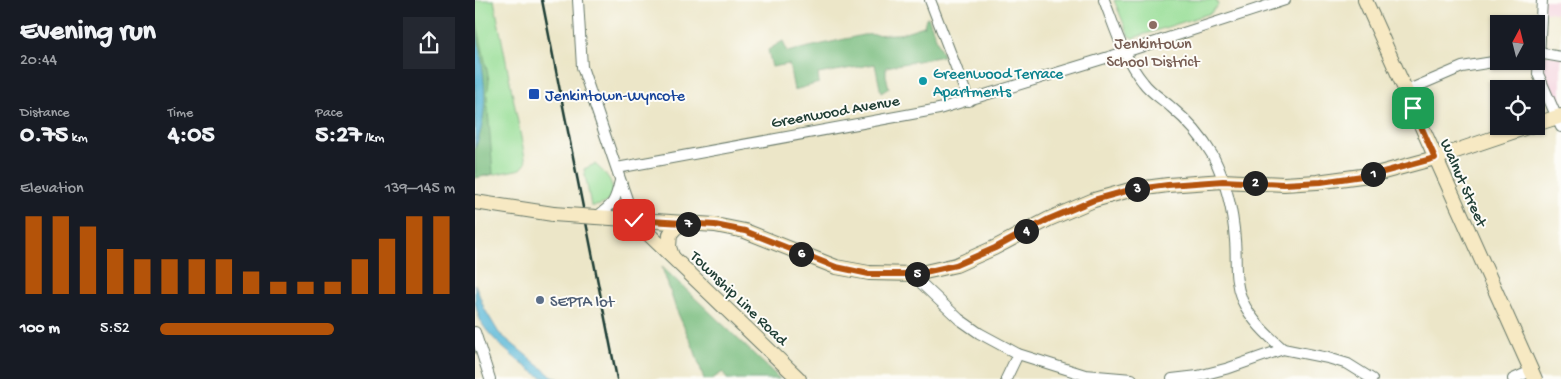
<!DOCTYPE html>
<html lang="en">
<head>
<meta charset="utf-8">
<style>
	:root { --surface:#171b24; --page:#242831; --text:#f1f3f6; --muted:#9ea1a6; --accent:#b45309 }
	body { margin:0; font-family:"Gochi Hand",sans-serif; background:var(--page); color:var(--text); height:100vh; display:flex; flex-direction:column; font-size:19px; white-space:nowrap }
	* { box-sizing:border-box; margin:0 }
	p { font-size:16px; color:var(--muted) }
	.icon { flex:none; width:28px; height:28px; fill:none; stroke:currentColor; stroke-width:2; stroke-linecap:round; stroke-linejoin:round }
	.map { position:relative; flex:1; overflow:hidden }
	.sheet { display:flex; flex-direction:column; background:var(--surface); width:475px }
	.sheet>* { flex:none }
	.needle { width:32px; rotate:7deg }
	.controls { position:absolute; left:1015px; top:15px; display:grid; gap:10px }
	.controls a { display:grid; place-items:center; width:55px; height:55px; border-radius:0px; background:var(--surface); box-shadow:0 1px 4px #0004; font-size:25px }
	.pin { position:absolute; display:grid; place-items:center; width:42px; height:42px; color:#fff; margin:-21px; border-radius:10px; box-shadow:0 2px 8px #0006 }
	.km { position:absolute; width:25px; height:25px; margin:-12px; border-radius:50%; background:#222; color:#fff; font-size:14px; line-height:25px; text-align:center }
	.round { display:grid; place-items:center; flex:none; width:52px; height:52px; border-radius:0px; background:var(--page) }
	.headline { display:flex; align-items:center; justify-content:space-between; height:85px; padding:0 20px }
	h1 { font-size:28px; font-weight:700; line-height:38px }
	.stats { display:grid; grid-template-columns:repeat(3,1fr); gap:8px; height:85px; padding:5px 20px }
	.stats div { display:grid; align-content:center }
	.stats b { font-size:25px; font-weight:700 }
	.stats small { font-size:14px; font-weight:400 }
	.stats p { font-size:14px }
	.chart { height:140px; padding:10px 20px }
	.chart p { display:flex; justify-content:space-between }
	.chart svg { width:100%; height:90px; margin-top:5px; stroke:var(--accent); stroke-width:6 }
	ul { padding:0 20px; list-style:none; font-size:16px }
	li { display:grid; grid-template-columns:80px 60px 1fr; align-items:center; height:38px }
	li i { height:12px; border-radius:6px; background:var(--accent) }
	main { display:flex; flex:1; min-height:0 }
	.map>svg:first-child { display:block }
	.built { fill:#f4cfdd }
	.green { fill:#98de97; stroke:#5c8e66 }
	.forest { fill:#7abd80; stroke:#4c7d5a }
	.water { fill:#59b7d7; stroke:#3c7a86 }
	.lines { fill:none; stroke-linecap:round; stroke-linejoin:round }
	.street-casing { stroke:#677868; stroke-width:12 }
	.secondary-casing { stroke:#677868; stroke-width:16 }
	.street { stroke:#fff; stroke-width:10 }
	.secondary { stroke:#f7e9c3; stroke-width:14 }
	.rail { stroke:#1f3d34; stroke-width:2.5 }
	.secondary-bridge-casing { stroke:#677868; stroke-width:16; stroke-linecap:butt }
	.secondary-bridge { stroke:#f7e9c3; stroke-width:14 }
	.route-casing { stroke:#fff; stroke-width:10 }
	.route { stroke:#b45309; stroke-width:6 }
	.education-dot { fill:#8d6e63; stroke:#fdfcf7; stroke-width:2 }
	.culture-dot { fill:#0f9aa8; stroke:#fdfcf7; stroke-width:2 }
	.transit-dot { fill:#1a4fb4; stroke:#fdfcf7; stroke-width:2 }
	.service-dot { fill:#5c6f8a; stroke:#fdfcf7; stroke-width:2 }
	.labels { text-anchor:middle; stroke-width:4; stroke-linejoin:round; paint-order:stroke }
	.education-label { font-size:16px; fill:#785e54; stroke:#fdfcf7 }
	.culture-label { font-size:16px; fill:#0d838f; stroke:#fdfcf7; text-anchor:start }
	.transit-label { font-size:16px; fill:#164399; stroke:#fdfcf7; text-anchor:start }
	.street-label { font-size:16px; fill:#1f3d34; stroke:#fdfcf7 }
	.service-label { font-size:16px; fill:#4e5e75; stroke:#fdfcf7; text-anchor:start }
</style>
</head>
<body>
<main>
<section class="sheet">
<div class="headline"><div><h1>Evening run</h1><p>20:44</p></div><a class="round"><svg class="icon" aria-label="share" viewBox="0 0 24 24"><path d="M12 15V3M7 8l5-5 5 5M5 13v7h14v-7"/></svg></a></div>
<div class="stats">
<div><p>Distance</p><b>0.75<small> km</small></b></div>
<div><p>Time</p><b>4:05</b></div>
<div><p>Pace</p><b>5:27<small> /km</small></b></div>
</div>
<div class="chart"><p><span>Elevation</span>139–145 m</p>
<svg viewBox="0 0 160 44" preserveAspectRatio="none"><path d="M5 44V6M15 44V6M25 44V11M35 44V22M45 44V27M55 44V27M65 44V27M75 44V27M85 44V33M95 44V38M105 44V38M115 44V38M125 44V27M135 44V17M145 44V6M155 44V6"/></svg>
</div>
<ul>
<li><b>100 m</b>5:52<i style="width:59%"></i></li>
</ul>
</section>
<div class="map">
<svg width="1086" height="379" viewBox="0 0 1086 379">
	<rect width="100%" height="100%" fill="#fdfcf7"/>
	<filter id="ink" filterUnits="userSpaceOnUse"><feTurbulence type="fractalNoise" baseFrequency=".02" numOctaves="2"/><feDisplacementMap in="SourceGraphic" scale="10" xChannelSelector="R" yChannelSelector="G"/><feConvolveMatrix kernelMatrix="1 2 1 2 8 2 1 2 1" color-interpolation-filters="sRGB"/></filter>
	<filter id="wash" filterUnits="userSpaceOnUse"><feTurbulence type="fractalNoise" baseFrequency=".0096" numOctaves="4" result="noise"/><feDisplacementMap in="SourceGraphic" scale="20" xChannelSelector="R" yChannelSelector="G"/><feGaussianBlur stdDeviation="1.12" result="paint"/><feColorMatrix in="noise" values="0 0 0 0 0 0 0 0 0 0 0 0 0 0 0 0 0 1.4 0 .05"/><feComposite in="paint" operator="in"/></filter>
	<g filter="url(#wash)">
		<rect width="100%" height="100%" fill="#ece6c8"/>
		<!-- built -->
		<g class="built">
			<polygon points="1067,0 1086,0 1086,14 1066,11"/>
			<polygon points="1069,54 1086,57 1086,120 1063,74"/>
		</g>
		<!-- green -->
		<g class="green">
			<polygon points="0,0 19,0 51,163 46,169 0,178"/>
			<polygon points="639,0 741,0 743,5 736,13 658,38 654,36"/>
			<path d="M120 164C125 169 134 176 136 183 142 198 129 207 116 206L109 169Z"/>
		</g>
		<!-- forest -->
		<g class="forest">
			<polygon points="0,14 14,80 12,97 18,174 0,178"/>
			<polygon points="453,17 468,56 411,67 411,76 414,88 406,93 400,64 343,74 344,83 319,90 314,64 297,67 293,50 308,41 312,52 388,35 424,34 449,26 451,18"/>
			<polygon points="187,267 200,279 305,379 252,379 248,372 237,379 229,379 219,349 201,309"/>
		</g>
		<!-- water -->
		<g class="water">
			<path d="M0 28C9 66 16 111 0 148Z"/>
			<path d="M0 284 9 308 24 333 74 374 84 379C79 379 73 379 69 378 54 372 16 339 8 325 0 312 0 299 0 284Z"/>
		</g>
	</g>
	<g filter="url(#ink)">
		<g class="lines">
			<!-- street casing -->
			<g class="street-casing">
				<g id="street">
					<polyline points="103,0 107,67 159,220"/>
					<polyline points="455,0 494,101"/>
					<path d="M629 0C640 28 649 59 668 82 675 92 687 99 696 107 713 121 727 137 738 156 751 182 758 211 760 240 762 262 758 278 767 300 776 320 792 335 808 349"/>
					<polyline points="1067,0 1063,74 1086,127"/>
					<polyline points="1061,55 1069,54 1086,57"/>
					<polyline points="931,91 987,67 1024,61"/>
					<polyline points="142,168 464,109 650,52 810,0"/>
					<path d="M121 217C139 204 140 202 145 181"/>
					<polyline points="441,274 447,284 484,319 504,333 543,354 610,375 657,379"/>
					<polyline points="0,332 15,379"/>
					<polyline points="531,379 543,354"/>
					<polyline points="697,379 723,376 754,368 808,349 853,358 873,364 897,379"/>
					<polyline points="1038,379 1056,371"/>
				</g>
			</g>
			<!-- secondary casing -->
			<g class="secondary-casing">
				<g id="secondary">
					<polyline points="890,0 1060,379"/>
					<polyline points="1061,124 1086,116"/>
					<polyline points="0,202 78,214"/>
					<polyline points="121,217 240,225 270,231 361,267 394,273 441,274 481,265 519,248 574,219 619,200 655,190 693,185 748,181 809,184 842,182 901,174 960,158 1055,126"/>
					<polyline points="159,220 324,379"/>
					<polyline points="197,256 194,247 195,234 202,226 212,225"/>
				</g>
			</g>
			<!-- street -->
			<use href="#street" class="street"/>
			<!-- secondary -->
			<use href="#secondary" class="secondary"/>
			<!-- rail -->
			<polyline class="rail" points="67,0 142,379"/>
			<!-- secondary-bridge casing -->
			<g class="secondary-bridge-casing">
				<polyline id="secondary-bridge" points="78,214 121,217"/>
			</g>
			<!-- secondary-bridge -->
			<use href="#secondary-bridge" class="secondary-bridge"/>
		</g>
	</g>
	<g class="lines" filter="url(#ink)">
		<!-- route casing -->
		<g class="route-casing">
			<polyline id="route" points="159,220 240,225 270,231 361,267 394,274 441,274 481,265 520,248 574,219 619,200 655,190 693,185 748,181 809,184 846,182 901,174 960,158 938,108"/>
		</g>
		<!-- route -->
		<use href="#route" class="route"/>
	</g>
	<!-- markers -->
	<circle class="education-dot" cx="678" cy="25" r="5"/>
	<circle class="culture-dot" cx="448" cy="81" r="5"/>
	<rect class="transit-dot" x="53" y="88" width="12" height="12" rx="2.5"/>
	<circle class="service-dot" cx="65" cy="300" r="5"/>
	<g class="labels">
		<!-- education labels -->
		<g class="education-label">
			<text x="678" y="48">Jenkintown<tspan x="678" dy="18">School District</tspan></text>
		</g>
		<!-- culture labels -->
		<g class="culture-label">
			<text x="458" y="78">Greenwood Terrace<tspan x="458" dy="18">Apartments</tspan></text>
		</g>
		<!-- transit labels -->
		<g class="transit-label">
			<text x="70" y="100">Jenkintown-Wyncote</text>
		</g>
		<!-- street labels -->
		<g class="street-label">
			<text transform="translate(360 110) rotate(-10)" y="6">Greenwood Avenue</text>
			<text transform="translate(990 182) rotate(66)" y="6">Walnut Street</text>
			<text transform="translate(265 297) rotate(44)" y="6">Township Line Road</text>
		</g>
		<!-- service labels -->
		<g class="service-label">
			<text x="75" y="306">SEPTA lot</text>
		</g>
	</g>
</svg>
<div class="controls">
<a><svg class="needle" viewBox="-14 -14 28 28"><path d="M0-13l5 13h-10z" fill="#e53935"/><path d="M0 13l5-13h-10z" fill="#9ea1a6"/></svg></a>
<a><svg class="icon" aria-label="locate" viewBox="0 0 24 24"><circle cx="12" cy="12" r="6"/><path d="M12 2v4M12 18v4M2 12h4M18 12h4"/></svg></a>
</div>
<div class="pin" style="left:938px;top:108px;background:#1e9e55"><svg class="icon" aria-label="arrive" viewBox="0 0 24 24"><path d="M6 21V4h12l-3 4 3 4H6"/></svg></div>
<div class="pin" style="left:159px;top:220px;background:#d93025"><svg class="icon" aria-label="check" viewBox="0 0 24 24"><path d="M5 12l5 5 9-10"/></svg></div>
<b class="km" style="left:898px;top:174px">1</b>
<b class="km" style="left:780px;top:183px">2</b>
<b class="km" style="left:662px;top:189px">3</b>
<b class="km" style="left:551px;top:231px">4</b>
<b class="km" style="left:442px;top:274px">5</b>
<b class="km" style="left:326px;top:254px">6</b>
<b class="km" style="left:213px;top:224px">7</b>
</div>
</main>
</body>
</html>
